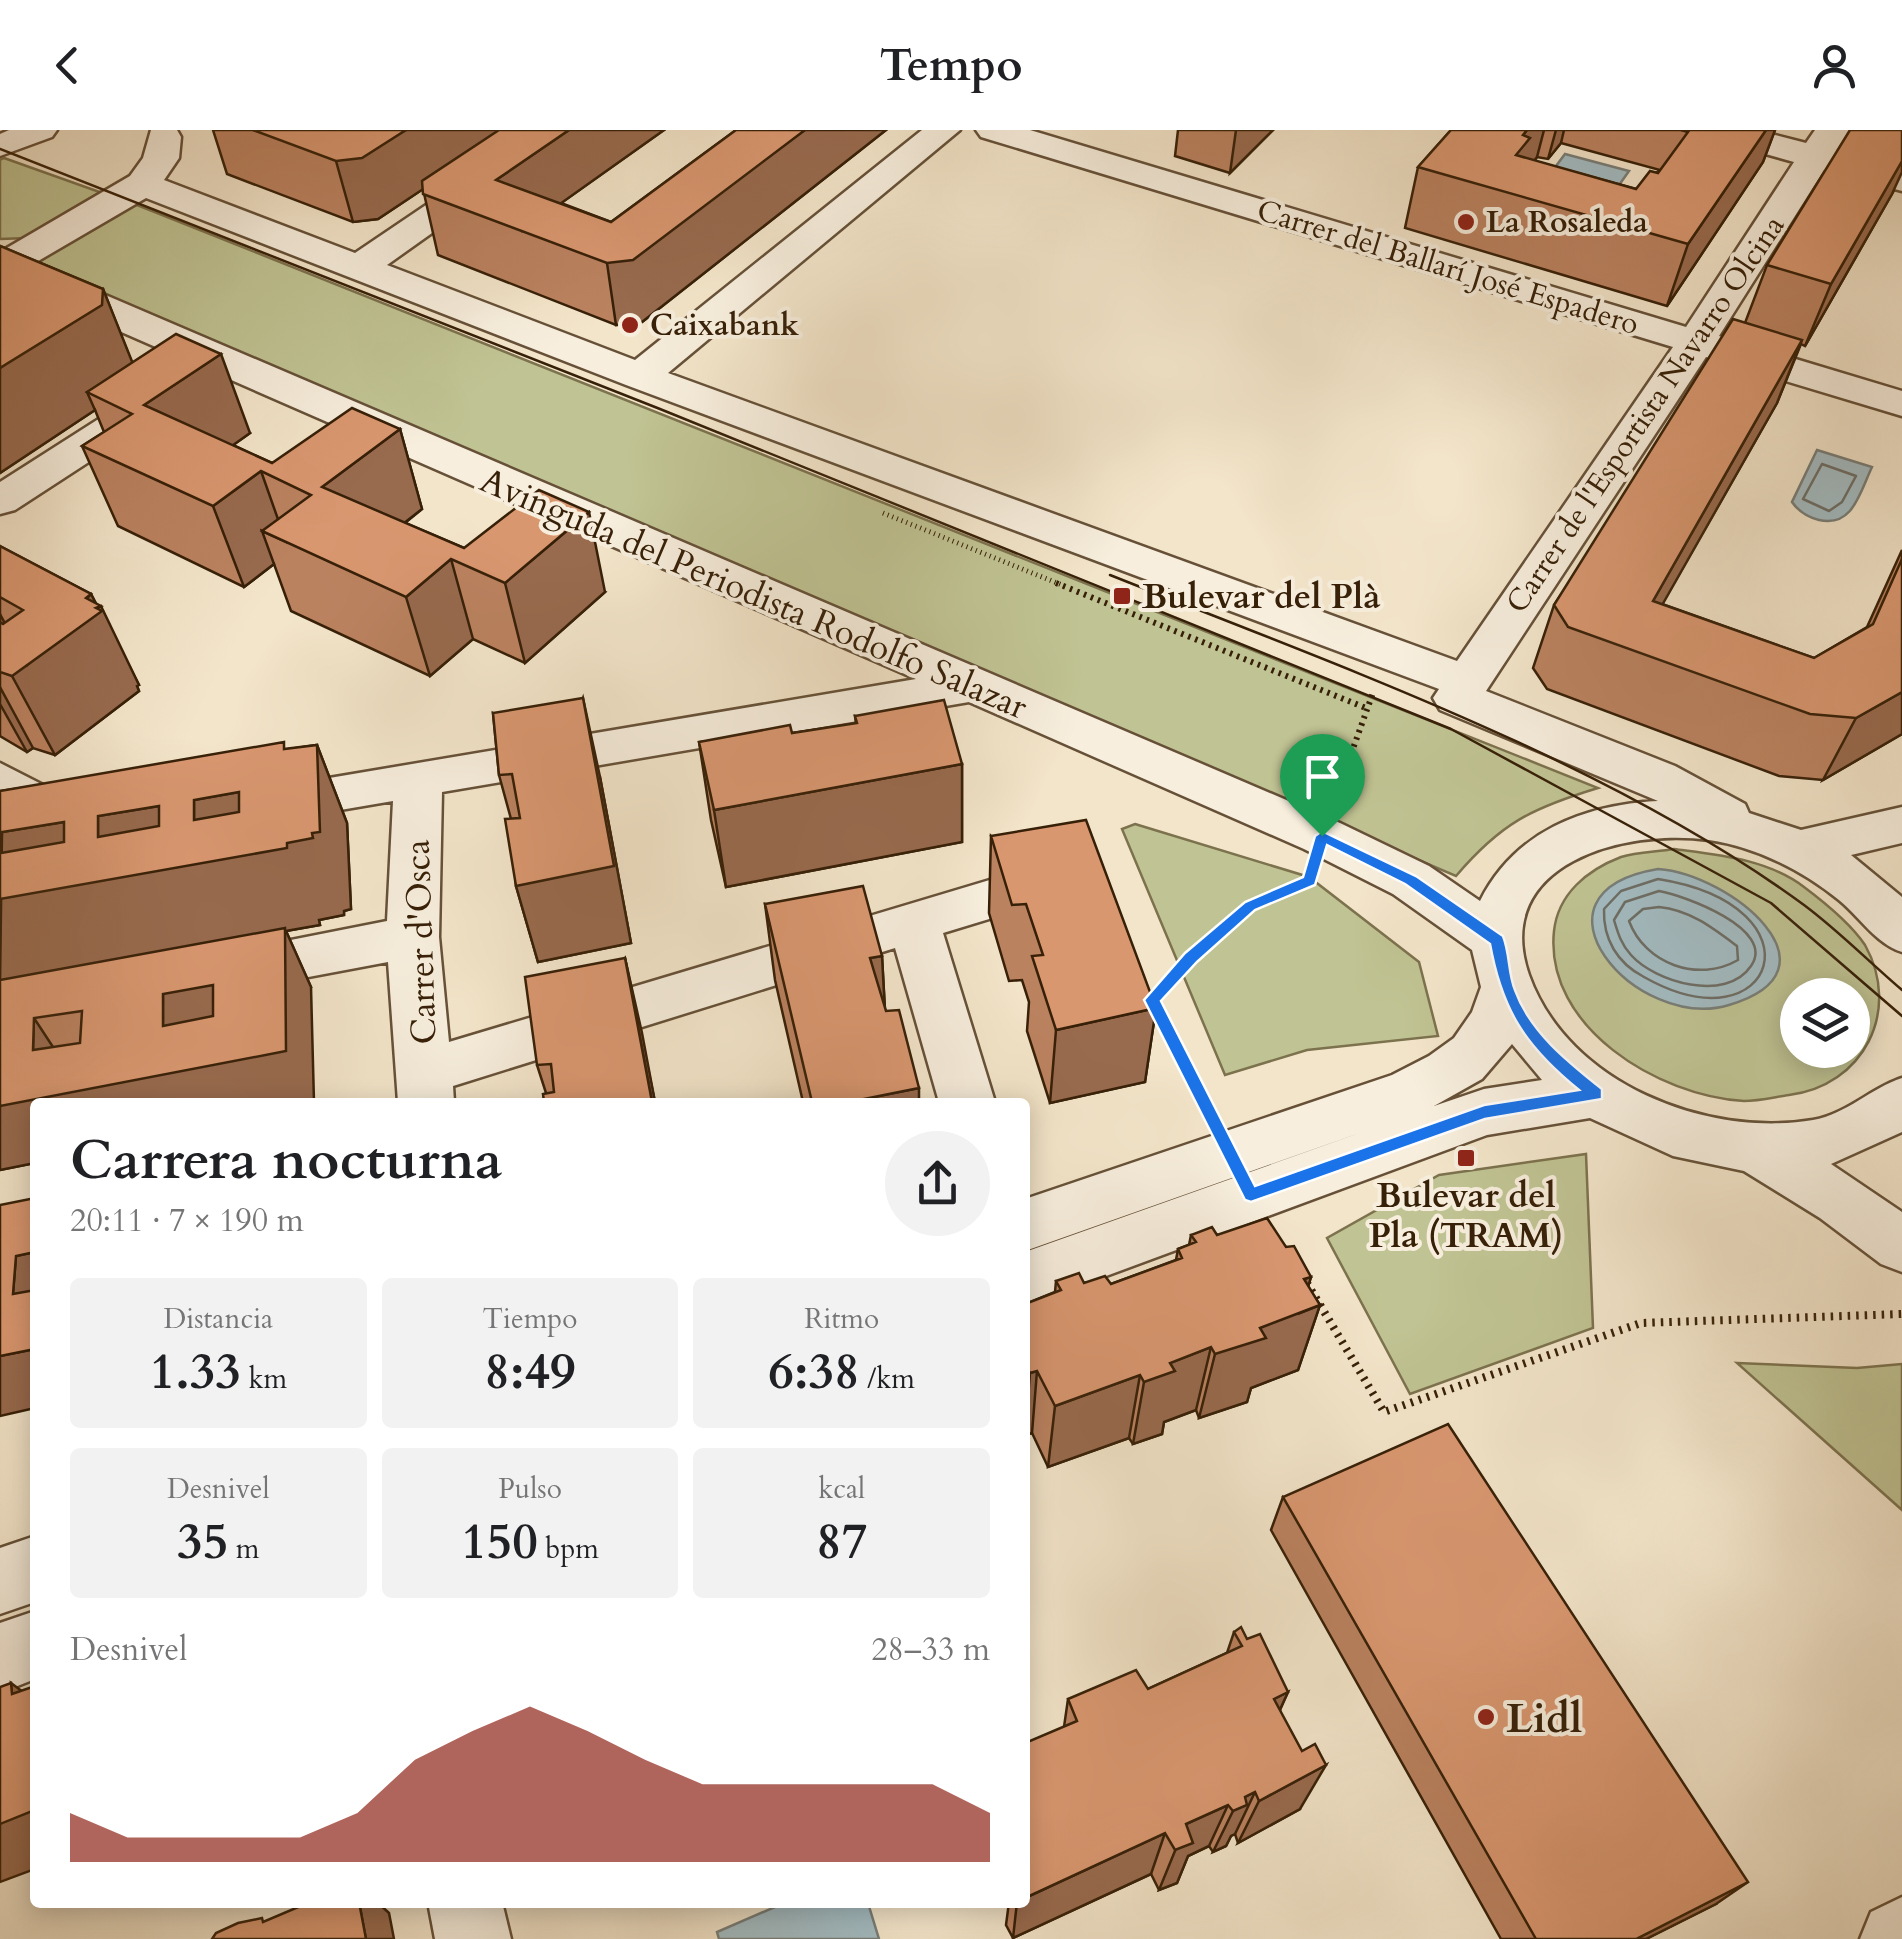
<!DOCTYPE html>
<html lang="es">
<head>
<meta charset="utf-8">
<style>
	:root { --surface:#fff; --page:#f2f2f2; --text:#202124; --muted:#757577; --accent:#8f2418 }
	body { margin:0; font-family:Cardo,serif; background:var(--page); color:var(--text); height:100vh; display:flex; flex-direction:column; font-size:38px; white-space:nowrap }
	* { box-sizing:border-box; margin:0 }
	p { font-size:32px; color:var(--muted) }
	.icon { flex:none; width:55px; height:55px; fill:none; stroke:currentColor; stroke-width:2; stroke-linecap:round; stroke-linejoin:round }
	.map { position:relative; flex:1; overflow:hidden }
	.panel { position:absolute; left:30px; top:968px; width:1000px; height:810px; display:flex; flex-direction:column; background:var(--surface); border-radius:10px; box-shadow:0 5px 25px #0003 }
	.panel>* { flex:none }
	.tools { position:absolute; left:1780px; top:848px; display:grid; gap:20px }
	.tools a { display:grid; place-items:center; width:90px; height:90px; border-radius:50%; background:var(--surface); box-shadow:0 5px 25px #0003; font-size:50px }
	.pin { position:absolute; display:grid; place-items:center; width:85px; height:85px; color:#fff; margin:-102px -42px; border-radius:50% 50% 50% 0; rotate:-45deg; box-shadow:0 0 10px #0007 }
	.pin .icon { rotate:45deg }
	.round { display:grid; place-items:center; flex:none; width:105px; height:105px; border-radius:52px; background:var(--page) }
	.summary { display:flex; align-items:center; justify-content:space-between; height:170px; padding:0 40px }
	h1 { font-size:55px; font-weight:800; line-height:75px }
	.metrics { display:grid; grid-template-columns:repeat(3,1fr); gap:15px; height:170px; padding:10px 40px }
	.metrics div { display:grid; align-content:center; border-radius:10px; background:var(--page); text-align:center }
	.metrics b { font-size:50px; font-weight:800 }
	.metrics small { font-size:28px; font-weight:400 }
	.metrics p { font-size:28px }
	.chart { height:280px; padding:20px 40px }
	.chart p { display:flex; justify-content:space-between }
	.chart svg { width:100%; height:180px; margin-top:10px; fill:var(--accent); opacity:.7 }
	header { display:flex; justify-content:space-between; align-items:center; height:130px; padding:0 40px; background:var(--surface); font-size:45px; font-weight:800 }
	.map>svg:first-child { display:block }
	.green { fill:#c0c393; stroke:#7c724e; stroke-width:2.5; fill-rule:evenodd }
	.water { fill:#a3bcc3; stroke:#787e78; stroke-width:2.5 }
	.lines { fill:none; stroke-linecap:round; stroke-linejoin:round }
	.shore { stroke:#6d6e66; stroke-width:2.5 }
	.minor-casing { stroke:#665138; stroke-width:5 }
	.path-far2 { stroke:#372008; stroke-width:5; stroke-dasharray:1 4; stroke-linecap:butt }
	.path-far1 { stroke:#372008; stroke-width:6; stroke-dasharray:2.5 5; stroke-linecap:butt }
	.path { stroke:#372008; stroke-width:8; stroke-dasharray:2.5 6; stroke-linecap:butt }
	.minor { fill:#f7eedd; fill-rule:evenodd }
	.tram { stroke:#372008; stroke-width:2.5 }
	.wall { fill:#bb8260; stroke:#372008; stroke-width:2.5; fill-rule:evenodd }
	.shaded-wall { fill:#986a4e; stroke:#372008; stroke-width:2.5 }
	.building { fill:#d99770; stroke:#372008; stroke-width:2.5; fill-rule:evenodd }
	.route { fill:#1a73e8; stroke:#fff; stroke-width:2.5; fill-rule:evenodd }
	.poi-dot { fill:#8f2418; stroke:#f7eedd; stroke-width:4 }
	.labels { text-anchor:middle; stroke-width:8; stroke-linejoin:round; paint-order:stroke }
	.far-poi-label { font-size:30px; font-weight:bold; fill:#372008; stroke:#f7eedd; text-anchor:start }
	.far-street-label { font-size:30px; fill:#372008; stroke:#f7eedd }
	.street-label { font-size:35px; fill:#372008; stroke:#f7eedd }
	.poi-label { font-size:35px; font-weight:bold; fill:#372008; stroke:#f7eedd; text-anchor:start }
	.near-poi-label { font-size:42px; font-weight:bold; fill:#372008; stroke:#f7eedd; text-anchor:start }
</style>
</head>
<body>
<header><svg class="icon" aria-label="back" viewBox="0 0 24 24"><path d="M15 5l-7 7 7 7"/></svg>Tempo<svg class="icon" aria-label="person" viewBox="0 0 24 24"><circle cx="12" cy="8" r="4"/><path d="M4 21q1-7 8-7t8 7"/></svg></header>
<div class="map">
<svg width="1902" height="1809" viewBox="0 0 1902 1809">
	<rect width="100%" height="100%" fill="#f3e5ca"/>
	<filter id="stains"><feTurbulence type="fractalNoise" baseFrequency=".002" numOctaves="4"/><feColorMatrix values="0 0 0 0 .2 0 0 0 0 .09 0 0 0 0 .02 0 0 0 .5 -.17"/></filter>
	<radialGradient id="worn" r=".72"><stop offset=".6" stop-color="#630" stop-opacity="0"/><stop offset="1" stop-color="#630" stop-opacity=".3"/></radialGradient>
	<!-- green -->
	<g class="green">
		<polygon points="4,28 108,65 28,108 0,109 0,30"/>
		<path d="M127 71 1598 658C1532 678 1501 693 1456 746L26 137Z"/>
		<polygon points="1135,694 1309,747 1419,832 1438,906 1307,920 1225,945 1122,699"/>
		<path d="M1674 719C1719 725 1767 729 1804 757 1824 772 1851 794 1865 815 1902 881 1863 956 1789 965 1775 967 1758 971 1744 971 1658 966 1544 897 1554 801 1558 764 1587 740 1621 727 1637 722 1657 722 1674 719ZM1798 865H1852V920H1798Z"/>
		<polygon points="1586,1024 1593,1198 1410,1264 1327,1108 1439,1045"/>
		<polygon points="1737,1233 1857,1238 1902,1234 1902,1380"/>
	</g>
	<!-- water -->
	<g class="water">
		<polygon points="1565,24 1629,41 1617,58 1553,40"/>
		<path d="M1817 320 1872 337C1860 362 1853 398 1819 390 1807 387 1799 382 1792 372Z"/>
		<path d="M1658 739C1730 744 1848 840 1729 875 1636 903 1515 763 1658 739Z"/>
		<polygon points="868,1773 879,1809 719,1809 717,1802 784,1773"/>
	</g>
	<g class="lines">
		<!-- shore -->
		<g class="shore">
			<polygon points="1822,334 1856,346 1842,372 1829,381 1803,369"/>
			<path d="M1658 749C1827 776 1775 921 1644 847 1617 833 1603 809 1604 779L1621 761Z"/>
			<path d="M1659 761C1683 765 1777 799 1751 836 1726 873 1655 852 1631 825 1621 814 1618 803 1614 790L1625 772Z"/>
			<path d="M1659 777C1690 780 1713 798 1737 816L1738 830C1698 853 1645 834 1629 791L1643 779Z"/>
		</g>
		<!-- minor casing -->
		<g class="minor-casing">
			<g id="minor">
				<polygon points="9,0 57,0 52,7 0,26 0,4"/>
				<path d="M151 0H177L181 7 179 28 164 50 355 123 537 0H577L387 135 635 230 922 0H960L668 243 1457 531 1673 217 981 7 976 0H1030L1686 197 1794 32 1704 7 1699 0H1756L1806 13 1815 0H1849L1836 21 1902 39V61L1824 40 1719 206 1902 261V286L1706 227 1486 561 1675 636 1745 674 1749 683 1801 700 1902 677V713L1851 725 1902 767V822C1875 813 1861 788 1839 770 1802 740 1756 717 1709 710 1626 698 1490 733 1529 845 1568 954 1707 1008 1813 990 1847 984 1871 958 1902 948V1002L1831 1034 1902 1082V1142L1881 1134 1820 1088 1744 1041 1673 1026 1590 988 1487 1005 1025 1176V1122L1368 1000 1025 1121V1069L1392 945 1429 926 1454 908 1472 882 1481 857 1472 820 1393 764 1304 719 969 572 442 662 439 807 449 912 1060 729 1078 734 1086 748 1078 762 943 803 995 972H939L895 818 453 956 454 972H398L388 832 224 863 205 857 197 842 205 827 387 791 393 671 264 693 246 688 239 675 246 662 916 549 0 149V122L130 46 143 28ZM146 68 626 255 1439 559 1433 568 1440 580 1658 671C1584 675 1515 701 1480 771L1429 736 1340 693 33 134ZM1512 914 1542 950 1484 959 1434 976 1482 949Z"/>
				<polygon points="147,264 161,267 167,276 161,285 15,380 0,384 0,352 133,267"/>
				<path d="M0 633 98 683 105 696 98 709C63 720 30 691 0 673Z"/>
				<polygon points="35,1406 35,1472 0,1484 0,1418"/>
				<polygon points="35,1481 35,1549 0,1563 0,1493"/>
				<polygon points="1902,1767 1902,1809 1860,1809 1871,1782"/>
				<polygon points="428,1772 502,1772 511,1809 435,1809"/>
			</g>
		</g>
		<!-- path-far2 -->
		<polyline class="path-far2" points="883,383 1062,455"/>
		<!-- path-far1 -->
		<g class="path-far1">
			<polyline points="1056,453 1366,578"/>
			<polyline points="1336,666 1374,560"/>
			<polyline points="1208,982 1152,870 1191,827 1250,776 1310,749"/>
		</g>
		<!-- path -->
		<polyline class="path" points="1307,1153 1384,1282 1641,1193 1902,1184"/>
		<!-- minor -->
		<use href="#minor" class="minor"/>
		<!-- tram -->
		<g class="tram">
			<polyline points="0,19 660,279 1451,599 1771,773 1902,886"/>
			<path d="M1110 445C1336 535 1608 631 1804 775 1839 801 1869 832 1902 860"/>
		</g>
	</g>
	<!-- wall -->
	<g class="wall">
		<polygon points="213,0 664,0 561,73 611,92 736,0 886,0 642,192 616,195 438,125 423,59 378,89 353,92 227,44"/>
		<polygon points="1178,0 1273,0 1230,43 1175,26"/>
		<path d="M1451 0H1775L1763 32 1667 176 1405 98 1418 37ZM1561 13 1660 40 1636 59 1534 31 1537 27 1548 29Z"/>
		<polygon points="1892,64 1805,216 1801,214 1777,273 1662,474 1814,528 1867,497 1902,420 1902,604 1823,650 1779,646 1547,559 1533,538 1554,475 1745,193 1767,135"/>
		<polygon points="0,116 103,159 132,233 250,303 233,315 272,333 400,299 422,379 405,393 464,418 605,462 525,533 473,509 430,546 291,481 274,434 244,457 118,396 82,316 104,302 95,280 0,343"/>
		<polygon points="0,416 91,464 139,555 137,556 139,561 55,625 33,618 27,622 0,606"/>
		<polygon points="493,583 600,647 631,813 538,832 516,756 511,689 499,645"/>
		<polygon points="855,586 962,634 962,712 726,757 711,690 699,612 792,603 856,594"/>
		<polygon points="317,615 347,693 351,779 344,781 344,785 319,790 320,795 286,801 311,857 35,972 35,1033 0,1040 0,661"/>
		<polygon points="991,706 1156,878 1145,952 1050,973 1027,901 1029,872 1022,850 1009,851 989,783"/>
		<polygon points="765,774 882,826 885,879 919,972 803,972 775,850"/>
		<polygon points="625,828 655,972 546,963 537,935"/>
		<polygon points="1191,1105 1217,1105 1286,1117 1311,1147 1308,1157 1320,1175 1298,1240 1251,1258 1247,1272 1199,1288 1196,1280 1164,1292 1162,1304 1133,1314 1129,1308 1048,1337 1032,1303 1025,1305 1025,1174 1055,1162 1056,1151 1111,1154 1176,1130 1178,1119 1189,1115"/>
		<polygon points="1283,1367 1716,1774 1646,1809 1501,1809 1271,1400"/>
		<polygon points="1234,1502 1247,1509 1288,1562 1280,1580 1300,1679 1238,1713 1235,1704 1231,1706 1226,1716 1213,1722 1209,1716 1188,1726 1177,1753 1159,1760 1151,1744 1013,1808 1006,1795 1009,1772 1025,1772 1064,1597 1068,1569 1148,1559 1227,1523"/>
	</g>
	<!-- shaded-wall -->
	<g class="shaded-wall">
		<polygon points="406,0 512,0 378,89 353,92 336,31"/>
		<polygon points="569,0 664,0 522,101 496,50"/>
		<polygon points="805,0 886,0 642,192 616,195 607,133"/>
		<polygon points="1236,0 1273,0 1230,43"/>
		<polygon points="1527,0 1544,0 1537,27 1520,50 1516,25 1523,5"/>
		<polygon points="1556,0 1564,0 1561,13 1548,29"/>
		<polygon points="1766,0 1775,0 1763,32 1667,176 1688,114"/>
		<polygon points="1902,31 1902,42 1892,64 1805,216 1831,154"/>
		<polygon points="103,159 135,239 87,262 95,280 0,343 0,238"/>
		<polygon points="1802,210 1777,273 1636,521 1653,471"/>
		<polygon points="221,224 250,303 177,355 144,275"/>
		<polygon points="400,299 422,379 348,437 322,357"/>
		<polygon points="261,341 286,412 262,401 274,434 244,457 213,376"/>
		<polygon points="589,382 605,462 525,533 505,453"/>
		<polygon points="451,429 473,509 430,546 406,467"/>
		<polygon points="91,464 98,478 101,476 139,555 137,556 139,561 55,625 12,546 0,536 0,484 27,535"/>
		<polygon points="0,557 33,618 27,622 0,574"/>
		<polygon points="1902,562 1902,604 1823,650 1856,588"/>
		<polygon points="583,568 600,647 631,813 538,832 516,756"/>
		<polygon points="317,615 347,693 351,779 344,781 344,785 319,790 320,795 286,801 311,857 314,972 35,972 35,1033 0,1040 0,976 33,920 34,888 72,946 163,896 163,864 285,802 0,854 2,702 64,692 98,707 98,686 159,676 194,690 194,670 239,662 287,713 312,703"/>
		<polygon points="962,634 962,712 726,757 714,680"/>
		<polygon points="882,826 886,901 870,828"/>
		<polygon points="625,828 642,903 655,972 652,972"/>
		<polygon points="1156,878 1145,952 1050,973 1056,900"/>
		<polygon points="919,958 919,972 849,972"/>
		<polygon points="35,1122 35,1190 13,1164 16,1126"/>
		<polygon points="1311,1147 1300,1183 1320,1175 1298,1240 1251,1258 1247,1272 1199,1288 1215,1224 1260,1198 1304,1149"/>
		<polygon points="1211,1217 1196,1280 1164,1292 1162,1304 1133,1314 1144,1252 1170,1233"/>
		<polygon points="35,1219 35,1278 0,1286 0,1226"/>
		<polygon points="1037,1241 1032,1303 1025,1305 1030,1243"/>
		<polygon points="1140,1245 1129,1308 1048,1337 1055,1276"/>
		<polygon points="11,1553 35,1571 12,1564"/>
		<polygon points="1288,1562 1266,1610 1274,1569"/>
		<polygon points="1326,1635 1300,1679 1238,1713 1259,1671"/>
		<polygon points="1255,1662 1235,1704 1231,1706 1226,1716 1213,1722 1233,1681 1245,1667"/>
		<polygon points="1228,1675 1209,1716 1188,1726 1177,1753 1159,1760 1186,1694"/>
		<polygon points="35,1680 35,1739 0,1752 0,1688"/>
		<polygon points="1165,1703 1151,1744 1013,1808 1017,1772 1025,1772 1025,1768"/>
		<polygon points="1748,1752 1716,1774 1646,1809 1636,1809"/>
		<polygon points="359,1772 377,1772 389,1783 394,1809 366,1809"/>
	</g>
	<!-- building -->
	<g class="building">
		<polygon points="253,0 406,0 362,28 336,31"/>
		<polygon points="499,0 569,0 496,50 611,92 736,0 805,0 633,130 607,133 423,64 422,51"/>
		<polygon points="1451,0 1527,0 1523,5 1530,8 1516,25 1636,59 1650,41 1658,43 1688,2 1681,0 1766,0 1688,114 1418,37"/>
		<polygon points="1850,0 1902,0 1902,31 1831,154 1767,135"/>
		<polygon points="0,116 103,159 102,175 0,238"/>
		<polygon points="1733,189 1802,210 1653,471 1814,528 1873,494 1902,429 1902,562 1856,588 1810,584 1568,497 1554,475"/>
		<polygon points="176,204 221,224 144,275 272,333 352,278 400,299 322,357 464,418 539,360 589,382 505,453 451,429 406,467 262,401 311,365 261,341 213,376 82,316 132,284 87,262"/>
		<polygon points="0,416 91,464 86,468 101,476 96,478 102,481 12,546 0,542 0,492 3,494 23,480 0,467"/>
		<polygon points="583,568 614,736 516,756 505,689 520,688 512,644 499,645 493,583"/>
		<polygon points="944,570 962,634 714,680 699,612 790,595 792,603 857,593 855,586"/>
		<path d="M284 612V619L317 615 320 702 312 703 313 708 287 713V718L0 769V661ZM239 662V682L194 690V670ZM159 676V696L98 707V686ZM64 692V712L1 723 2 702Z"/>
		<polygon points="1086,690 1156,878 1056,900 1032,826 1043,825 1026,774 1012,775 991,706"/>
		<polygon points="863,756 882,826 870,828 886,881 899,880 919,958 849,972 812,972 765,774"/>
		<path d="M285 798 286 921 0 976V850ZM213 855V886L163 896V864ZM82 881 80 913 33 920 34 888Z"/>
		<polygon points="625,828 652,972 544,972 543,964 554,962 551,934 537,935 525,847"/>
		<polygon points="35,1068 35,1122 16,1126 13,1164 35,1160 35,1219 0,1226 0,1075"/>
		<polygon points="1267,1088 1286,1117 1294,1116 1311,1147 1304,1149 1320,1175 1260,1198 1266,1208 1215,1224 1211,1217 1170,1233 1175,1241 1144,1252 1140,1245 1055,1276 1037,1241 1030,1243 1025,1234 1025,1174 1061,1160 1056,1151 1079,1143 1084,1153 1105,1146 1111,1154 1182,1128 1178,1119 1196,1112 1191,1105 1212,1097 1217,1105"/>
		<polygon points="1448,1294 1748,1752 1636,1809 1536,1809 1283,1367"/>
		<polygon points="1241,1497 1247,1509 1260,1504 1288,1562 1274,1569 1302,1621 1315,1614 1326,1635 1259,1671 1255,1662 1245,1667 1247,1675 1233,1681 1228,1675 1186,1694 1193,1713 1175,1720 1165,1703 1025,1768 1025,1613 1077,1591 1068,1569 1136,1540 1148,1559 1242,1516 1234,1502"/>
		<polygon points="11,1553 12,1564 35,1556 35,1680 0,1694 0,1557"/>
		<polygon points="310,1772 359,1772 366,1809 212,1809 216,1803 238,1793 262,1788 263,1792"/>
	</g>
	<!-- route -->
	<path class="route" d="M1322 701 1416 746 1503 806C1510 823 1508 843 1515 860 1530 902 1568 932 1602 959V969L1485 989 1251 1072 1245 1070 1144 870 1185 823 1245 772 1303 747 1315 706ZM1327 715 1405 754 1490 814C1502 881 1526 917 1579 960L1484 975 1255 1056 1161 871 1197 832 1255 780 1315 755Z"/>
	<!-- markers -->
	<g class="poi-dot">
		<circle cx="1466" cy="92" r="10"/>
		<circle cx="630" cy="195" r="10"/>
		<rect x="1112" y="456" width="20" height="20" rx="5"/>
		<rect x="1456" y="1018" width="20" height="20" rx="5"/>
		<circle cx="1486" cy="1587" r="10"/>
	</g>
	<g class="labels">
		<!-- far-poi labels -->
		<g class="far-poi-label">
			<text x="1486" y="102">La Rosaleda</text>
			<text x="650" y="205">Caixabank</text>
		</g>
		<!-- far-street labels -->
		<g class="far-street-label">
			<text transform="translate(1448 137) rotate(17)" y="10">Carrer del Ballarí José Espadero</text>
			<text transform="translate(1645 284) rotate(-56)" y="10">Carrer de l'Esportista Navarro Olcina</text>
		</g>
		<!-- street labels -->
		<g class="street-label">
			<text transform="translate(754 463) rotate(23)" y="12">Avinguda del Periodista Rodolfo Salazar</text>
			<text transform="translate(420 812) rotate(-92)" y="12">Carrer d'Osca</text>
		</g>
		<!-- poi labels -->
		<g class="poi-label">
			<text x="1142" y="478">Bulevar del Plà</text>
			<text x="1466" y="1077" text-anchor="middle">Bulevar del<tspan x="1466" dy="40">Pla (TRAM)</tspan></text>
		</g>
		<!-- near-poi labels -->
		<g class="near-poi-label">
			<text x="1506" y="1602">Lidl</text>
		</g>
	</g>
	<rect width="100%" height="100%" filter="url(#stains)"/>
	<rect width="100%" height="100%" fill="url(#worn)"/>
</svg>
<div class="tools">
<a><svg class="icon" aria-label="layers" viewBox="0 0 24 24"><path d="M12 4l9 5-9 5-9-5zM3 14l9 5 9-5"/></svg></a>
</div>
<div class="pin" style="left:1322px;top:706px;background:#1e9e55"><svg class="icon" aria-label="arrive" viewBox="0 0 24 24"><path d="M6 21V4h12l-3 4 3 4H6"/></svg></div>
<section class="panel">
<div class="summary"><div><h1>Carrera nocturna</h1><p>20:11 · 7 × 190 m</p></div><a class="round"><svg class="icon" aria-label="share" viewBox="0 0 24 24"><path d="M12 15V3M7 8l5-5 5 5M5 13v7h14v-7"/></svg></a></div>
<div class="metrics">
<div><p>Distancia</p><b>1.33<small> km</small></b></div>
<div><p>Tiempo</p><b>8:49</b></div>
<div><p>Ritmo</p><b>6:38<small> /km</small></b></div>
</div>
<div class="metrics">
<div><p>Desnivel</p><b>35<small> m</small></b></div>
<div><p>Pulso</p><b>150<small> bpm</small></b></div>
<div><p>kcal</p><b>87</b></div>
</div>
<div class="chart"><p><span>Desnivel</span>28–33 m</p>
<svg viewBox="0 0 160 44" preserveAspectRatio="none"><path d="M0 44V32L10 38L20 38L30 38L40 38L50 32L60 19L70 12L80 6L90 12L100 19L110 25L120 25L130 25L140 25L150 25L160 32V44z"/></svg>
</div>
</section>
</div>
</body>
</html>
